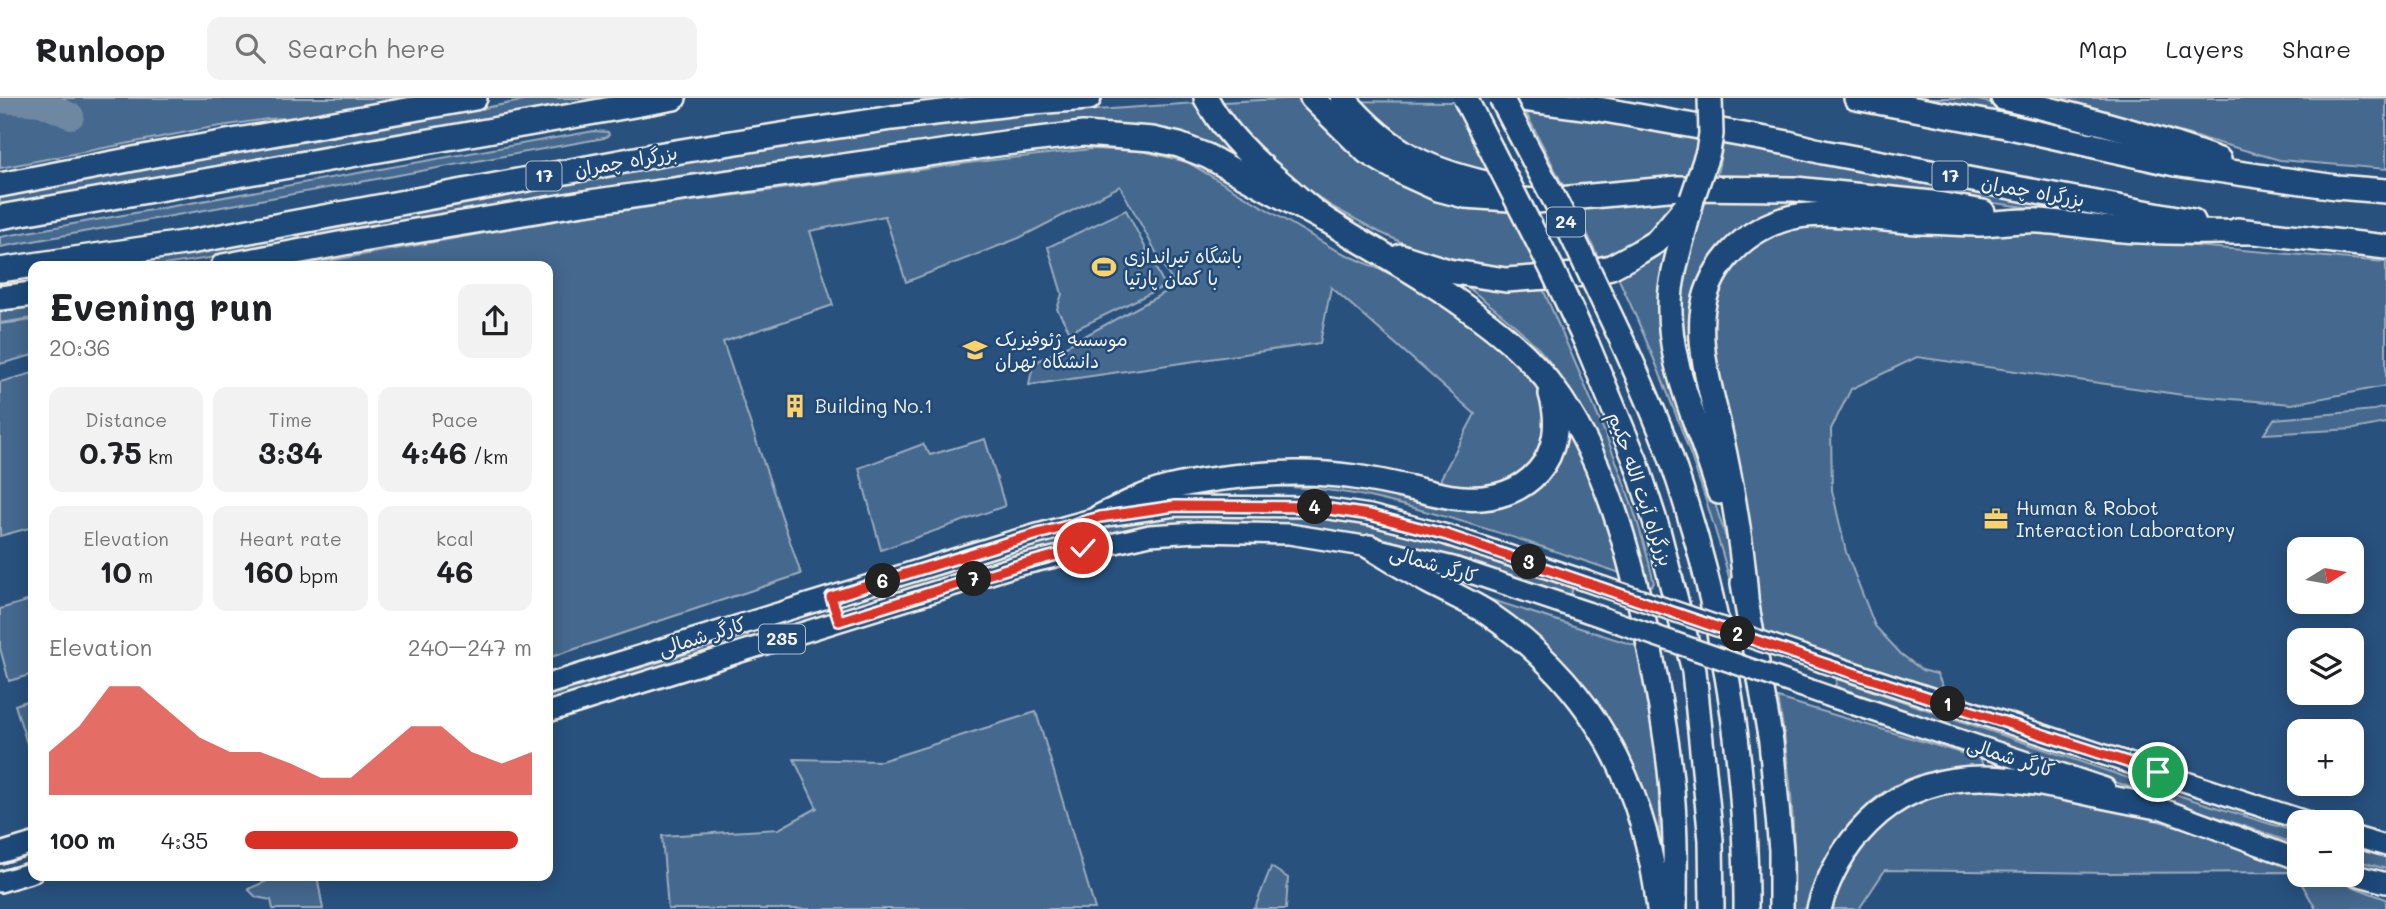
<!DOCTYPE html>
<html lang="en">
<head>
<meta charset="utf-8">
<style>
	:root { --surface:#fff; --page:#f2f2f2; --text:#202124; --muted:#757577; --line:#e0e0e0; --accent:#d93025 }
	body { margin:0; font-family:Mali,"Playpen Sans Arabic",sans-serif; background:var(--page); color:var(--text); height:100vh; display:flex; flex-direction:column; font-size:26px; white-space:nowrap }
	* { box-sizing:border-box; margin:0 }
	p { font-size:23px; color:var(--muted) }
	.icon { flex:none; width:38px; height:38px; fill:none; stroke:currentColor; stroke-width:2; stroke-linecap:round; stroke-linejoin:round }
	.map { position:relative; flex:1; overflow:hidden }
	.panel { position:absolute; left:28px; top:163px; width:525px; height:620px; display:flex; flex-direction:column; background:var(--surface); border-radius:14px; box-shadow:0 4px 18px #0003 }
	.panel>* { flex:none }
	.needle { width:46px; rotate:79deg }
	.controls { position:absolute; left:2287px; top:439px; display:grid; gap:14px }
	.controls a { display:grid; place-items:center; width:77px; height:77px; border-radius:14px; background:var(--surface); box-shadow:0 4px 18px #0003; font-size:35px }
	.pin { position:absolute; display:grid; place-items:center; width:60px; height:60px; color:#fff; margin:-30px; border:4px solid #fff; border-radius:50%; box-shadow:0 2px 7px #0007 }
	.km { position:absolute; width:35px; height:35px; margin:-18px; border-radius:50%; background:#222; color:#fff; font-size:19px; line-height:35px; text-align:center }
	.round { display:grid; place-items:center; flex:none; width:74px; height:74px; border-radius:14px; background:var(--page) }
	.summary { display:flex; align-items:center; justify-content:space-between; height:119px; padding:0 21px }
	h1 { font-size:38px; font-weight:800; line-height:52px }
	.metrics { display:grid; grid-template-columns:repeat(3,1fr); gap:10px; height:119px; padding:7px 21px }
	.metrics div { display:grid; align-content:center; border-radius:14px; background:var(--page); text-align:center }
	.metrics b { font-size:30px; font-weight:800 }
	.metrics small { font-size:19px; font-weight:400 }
	.metrics p { font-size:19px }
	.chart { height:196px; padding:14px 21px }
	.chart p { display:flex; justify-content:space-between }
	.chart svg { width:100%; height:126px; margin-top:7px; fill:var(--accent); opacity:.7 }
	ul { padding:0 21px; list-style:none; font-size:23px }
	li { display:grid; grid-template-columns:112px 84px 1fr; align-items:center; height:52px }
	li i { height:18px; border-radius:9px; background:var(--accent) }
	header { display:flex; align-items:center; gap:42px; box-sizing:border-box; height:98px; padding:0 35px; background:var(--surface); border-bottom:2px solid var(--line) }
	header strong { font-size:33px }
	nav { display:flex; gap:38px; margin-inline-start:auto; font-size:24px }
	.search { width:490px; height:63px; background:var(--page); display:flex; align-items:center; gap:18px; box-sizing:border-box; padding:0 24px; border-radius:14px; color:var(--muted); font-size:26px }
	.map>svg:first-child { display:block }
	.green { fill:#45688e; stroke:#9cacbb; stroke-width:2 }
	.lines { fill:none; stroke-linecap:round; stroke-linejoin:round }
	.river { stroke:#6e88a2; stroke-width:26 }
	.primary-casing { stroke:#f4f1e8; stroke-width:24 }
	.highway-casing { stroke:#f4f1e8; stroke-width:28 }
	.primary { stroke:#1f4a7a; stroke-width:19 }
	.highway { stroke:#1f4a7a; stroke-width:23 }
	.primary-bridge-casing { stroke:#f4f1e8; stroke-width:24; stroke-linecap:butt }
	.highway-bridge-casing { stroke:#f4f1e8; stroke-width:28; stroke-linecap:butt }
	.primary-bridge { stroke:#1f4a7a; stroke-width:19 }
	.highway-bridge { stroke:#1f4a7a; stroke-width:23 }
	.route-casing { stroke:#fff; stroke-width:14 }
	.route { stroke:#d93025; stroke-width:9 }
	.labels { text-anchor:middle; stroke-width:5; stroke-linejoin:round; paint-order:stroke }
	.shield { fill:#1f4a7a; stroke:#b4bfc7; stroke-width:2 }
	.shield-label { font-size:18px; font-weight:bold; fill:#f4f1e8 }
	.street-label { font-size:19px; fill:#f4f1e8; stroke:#1f4a7a }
	.poi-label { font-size:19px; fill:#f4f1e8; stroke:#1f4a7a; text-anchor:start }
</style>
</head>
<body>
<header>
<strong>Runloop</strong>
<div class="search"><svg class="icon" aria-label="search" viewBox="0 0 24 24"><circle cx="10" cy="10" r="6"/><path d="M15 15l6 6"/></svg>Search here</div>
<nav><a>Map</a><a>Layers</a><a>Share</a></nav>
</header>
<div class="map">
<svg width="2386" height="811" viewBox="0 0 2386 811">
	<rect width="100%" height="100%" fill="#28517e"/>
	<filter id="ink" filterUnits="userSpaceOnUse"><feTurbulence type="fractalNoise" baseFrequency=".0143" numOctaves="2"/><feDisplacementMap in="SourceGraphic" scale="14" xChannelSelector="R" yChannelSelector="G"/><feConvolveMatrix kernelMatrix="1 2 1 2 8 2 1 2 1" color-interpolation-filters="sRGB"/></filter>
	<g filter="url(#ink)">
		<!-- green -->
		<g class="green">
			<polygon points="0,0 423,0 352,16 268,21 208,30 0,70"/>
			<polygon points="537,0 611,0 0,107 0,97 132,70 327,40"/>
			<polygon points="1301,0 1324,25 1510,112 1541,174 1480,168 1412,149 1379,134 1331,108 1279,71 1243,35 1223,4"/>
			<polygon points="1906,0 1970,0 2097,30 2177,57"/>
			<polygon points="2057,0 2386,0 2386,71 2280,62"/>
			<polygon points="1325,3 1454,4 1502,96"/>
			<polygon points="1196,5 1265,87 1181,42 862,54 684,77 577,94 269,151 157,168 71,168 806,43 984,20"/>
			<polygon points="1526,15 1567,19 1699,38 1688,82 1567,95"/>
			<polygon points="594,33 608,34 609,37 604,40 0,149 0,139"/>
			<polygon points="1724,41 1873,77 2123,121 1986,104 1716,82"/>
			<polygon points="1091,51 1142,53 1187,64 1334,151 1406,183 1489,235 1529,274 1541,294 1547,348 1517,385 1487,391 1440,389 1441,380 1475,316 1331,189 1320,245 1029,287 1033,266 1175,189 1120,88 1019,140 906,184 885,118 810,133 833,207 723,244 801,476 548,560 548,168 300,168 570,120 976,64"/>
			<polygon points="1709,96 1866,107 1797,111 1701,192 1738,436 1685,273 1678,196 1696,129"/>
			<polygon points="1681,98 1654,130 1633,145 1599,161 1574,107"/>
			<polygon points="1126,112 1165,188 1070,234 1057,211 1062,196 1048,149"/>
			<polygon points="1801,122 1978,130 2386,164 2386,288 2292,306 2183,297 1917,259 1851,291 1831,331 1832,392 1846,454 1875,528 1901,556 1922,572 1937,576 1948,599 1765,535 1724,316 1708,213 1739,151"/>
			<path d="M1671 146 1699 355 1733 462 1736 504C1705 388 1668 286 1617 177Z"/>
			<path d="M1465 187 1543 191C1584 287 1631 383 1654 485L1645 492C1621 406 1598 318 1538 250 1516 226 1490 207 1465 187Z"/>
			<polygon points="33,209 33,220 0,225 0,214"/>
			<polygon points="33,222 33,257 0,266 0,226"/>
			<polygon points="33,275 33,429 0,438 0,284"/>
			<polygon points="2386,309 2386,325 2354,331 2264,336 2274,321 2374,312"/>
			<path d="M1560 328 1582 358 1629 478C1543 449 1457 419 1369 399 1330 390 1287 388 1247 387L1286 382 1517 395Z"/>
			<polygon points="985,341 1005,408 881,452 859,370 923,346 930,357"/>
			<polygon points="1175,417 1306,418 1367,428 1416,438 1573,490 1569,499 1429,452 1358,436 1289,427 1220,424 1164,428 1108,436 868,507 867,504 915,482 1049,441 1120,423"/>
			<polygon points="1489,501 1643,550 1658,664 1660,756 1653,731 1523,530"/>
			<polygon points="30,502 33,511 33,576 9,583 0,550 0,511"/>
			<polygon points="748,537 751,546 548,609 548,598"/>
			<polygon points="1837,581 2193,702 2299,735 2299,747 1835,588"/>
			<path d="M1778 600 1981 661 1983 670C1945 670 1900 677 1871 704 1857 717 1847 737 1837 753 1825 772 1813 789 1807 811H1794C1796 740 1791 669 1778 600Z"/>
			<polygon points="33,601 33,665 15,607"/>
			<polygon points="1036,614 1095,811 668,811 662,738 779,731 817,710 794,661 881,663"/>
			<polygon points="1979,684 2113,710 2211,738 2299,769 2300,777 2322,777 2386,801 2386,811 2316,811 2295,774 2108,775 1885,772 1859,811 1825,811 1858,751 1887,718 1920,697"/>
			<polygon points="2352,749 2386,756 2386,771 2352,761"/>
			<polygon points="1271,769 1288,780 1286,811 1252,811 1255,810"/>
			<polygon points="281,777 317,777 323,811 273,811 271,802 256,799 248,791"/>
		</g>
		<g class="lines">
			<!-- river -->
			<polyline class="river" points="0,2 41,5 71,18"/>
			<!-- primary casing -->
			<g class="primary-casing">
				<g id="primary">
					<polyline points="1822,564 2308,724"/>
					<polyline points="548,586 1009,444 1099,419 1175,408 1316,409 1370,417 1447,437 1583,482"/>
					<polyline points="1831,599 2105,690"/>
					<polyline points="548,614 1016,468 1150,437 1197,434 1289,436 1370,449 1453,469 1590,515"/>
					<polyline points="2144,704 2300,762"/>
					<polyline points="2352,738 2386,748"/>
					<polyline points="0,755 33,745"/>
					<polyline points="2352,776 2386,785"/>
					<polyline points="0,784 33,774"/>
				</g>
			</g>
			<!-- highway casing -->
			<g class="highway-casing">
				<g id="highway">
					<path d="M1206 0C1223 33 1251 60 1279 83 1295 96 1310 112 1328 123 1377 154 1429 181 1475 216 1507 239 1539 268 1561 301 1607 371 1629 452 1646 533 1659 595 1671 658 1674 721 1676 751 1675 781 1675 811"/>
					<polyline points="1312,0 1367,54 1405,76 1438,91 1465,98 1537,103 1679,90 1795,91 1932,105 1983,114"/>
					<path d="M1343 0C1392 57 1431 74 1503 89"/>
					<polyline points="1515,0 1599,11 1788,45 1823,54 2193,123"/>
					<polyline points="1856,0 2006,28 2175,66 2336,89 2386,93"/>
					<path d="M2003 0C2076 17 2148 36 2219 62"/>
					<polyline points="0,87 154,57 475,0"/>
					<path d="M1692 101C1686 131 1675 160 1671 191 1663 262 1700 327 1719 394"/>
					<polyline points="0,119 674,0"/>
					<polyline points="2237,132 2386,149"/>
					<polyline points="1401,158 1448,173 1506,182 1576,177 1611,169 1639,154 1657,143 1688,106"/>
					<polyline points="223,168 344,145 583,105 1005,45 1083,36 1152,41 1179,47 1207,58 1325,122"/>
					<polyline points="0,172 190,144 657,57 793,35 892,20 1019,5 1089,0"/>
					<polyline points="0,200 33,196"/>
					<polyline points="1587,246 1636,364 1658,432 1694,573 1711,742 1712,811"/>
					<path d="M1626 251C1641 285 1656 319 1669 354 1720 500 1747 655 1746 811"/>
					<path d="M1099 419C1122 408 1144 396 1168 390 1209 380 1253 376 1295 375 1335 374 1372 381 1411 390 1428 394 1446 399 1463 400 1527 405 1570 359 1551 296"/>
					<path d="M1370 449C1390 461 1409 473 1429 484 1448 494 1468 503 1486 514 1592 586 1645 685 1659 811"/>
					<polyline points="1743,485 1771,644 1781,752 1781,811"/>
					<path d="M1746 499C1742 443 1732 388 1720 333 1712 296 1699 256 1702 218 1706 173 1739 136 1782 122 1820 109 1877 122 1918 124 1939 124 1960 126 1981 126 2001 125 2020 122 2039 123 2073 125 2106 132 2139 133 2176 135 2213 134 2250 134"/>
					<path d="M1819 811C1828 778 1844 749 1868 725 1929 664 2003 678 2078 693 2105 699 2131 704 2157 709"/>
				</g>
			</g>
			<!-- primary -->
			<use href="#primary" class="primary"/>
			<!-- highway -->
			<use href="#highway" class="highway"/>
			<!-- primary-bridge casing -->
			<g class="primary-bridge-casing">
				<g id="primary-bridge">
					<polyline points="1583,482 1822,564"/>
					<polyline points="1590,515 1831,599"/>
				</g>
			</g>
			<!-- highway-bridge casing -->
			<g class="highway-bridge-casing">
				<g id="highway-bridge">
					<polyline points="1465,0 1552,171 1587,246"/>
					<polyline points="1501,0 1560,112 1626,251"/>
					<polyline points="1692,101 1708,54 1711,36 1710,0"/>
				</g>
			</g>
			<!-- primary-bridge -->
			<use href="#primary-bridge" class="primary-bridge"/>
			<!-- highway-bridge -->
			<use href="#highway-bridge" class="highway-bridge"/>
		</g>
	</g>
	<g class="lines" filter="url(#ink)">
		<!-- route casing -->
		<g class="route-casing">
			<polyline id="route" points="1083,450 1016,468 839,523 831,499 1009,444 1100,419 1175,408 1316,409 1370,417 1447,437 1822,565 2158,674"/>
		</g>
		<!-- route -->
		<use href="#route" class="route"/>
	</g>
	<!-- icons -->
	<defs>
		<g id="stadium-bare" transform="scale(1.89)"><path d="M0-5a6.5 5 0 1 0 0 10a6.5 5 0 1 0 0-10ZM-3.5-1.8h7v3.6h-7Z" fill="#ffd166" stroke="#1f4a7a" stroke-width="2.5" paint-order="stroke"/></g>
		<g id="university-bare" transform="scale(1.89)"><path d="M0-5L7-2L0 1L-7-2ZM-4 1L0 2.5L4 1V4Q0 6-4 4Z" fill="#ffd166" stroke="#1f4a7a" stroke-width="2.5" paint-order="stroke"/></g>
		<g id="building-bare" transform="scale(1.89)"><path d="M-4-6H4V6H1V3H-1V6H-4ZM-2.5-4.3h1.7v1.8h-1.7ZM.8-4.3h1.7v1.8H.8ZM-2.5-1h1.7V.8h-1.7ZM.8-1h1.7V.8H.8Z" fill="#ffd166" stroke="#1f4a7a" stroke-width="2.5" paint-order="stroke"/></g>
		<g id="office-bare" transform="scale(1.89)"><path d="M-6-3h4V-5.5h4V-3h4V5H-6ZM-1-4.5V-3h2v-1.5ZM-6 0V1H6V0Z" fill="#ffd166" stroke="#1f4a7a" stroke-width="2.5" paint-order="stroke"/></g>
	</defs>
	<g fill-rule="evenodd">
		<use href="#stadium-bare" x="1104" y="169"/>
		<use href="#university-bare" x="975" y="252"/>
		<use href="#building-bare" x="795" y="308"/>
		<use href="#office-bare" x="1996" y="421"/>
	</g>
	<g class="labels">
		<!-- shield labels -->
		<g class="shield">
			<rect x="526.5" y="63.5" width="35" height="29" rx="5"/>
			<rect x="1932.5" y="63.5" width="35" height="29" rx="5"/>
			<rect x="1547" y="109.5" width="38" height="29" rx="5"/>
			<rect x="759" y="526.5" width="46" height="29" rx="5"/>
		</g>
		<g class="shield-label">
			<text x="544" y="84">17</text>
			<text x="1950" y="84">17</text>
			<text x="1566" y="130">24</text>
			<text x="782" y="547">235</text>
		</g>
		<!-- street labels -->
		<g class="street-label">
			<text transform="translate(626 63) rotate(-10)" y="7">بزرگراه چمران</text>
			<text transform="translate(2033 93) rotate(10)" y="7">بزرگراه چمران</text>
			<text transform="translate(1641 391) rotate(71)" y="7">بزرگراه آیت الله حکیم</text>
			<text transform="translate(1434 466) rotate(16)" y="7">کارگر شمالی</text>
			<text transform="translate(702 538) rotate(-17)" y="7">کارگر شمالی</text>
			<text transform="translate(2011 659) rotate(18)" y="7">کارگر شمالی</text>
		</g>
		<!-- poi labels -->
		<g class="poi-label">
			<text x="1124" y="165">باشگاه تیراندازی<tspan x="1124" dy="22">با کمان پارتیا</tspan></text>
			<text x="995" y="248">موسسه ژئوفیزیک<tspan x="995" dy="22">دانشگاه تهران</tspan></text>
			<text x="815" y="315">Building No.1</text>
			<text x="2016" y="417">Human &amp; Robot<tspan x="2016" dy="22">Interaction Laboratory</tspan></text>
		</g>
	</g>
</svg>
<div class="controls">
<a><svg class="needle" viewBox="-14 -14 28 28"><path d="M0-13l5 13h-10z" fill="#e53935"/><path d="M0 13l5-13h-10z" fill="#757577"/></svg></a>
<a><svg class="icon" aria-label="layers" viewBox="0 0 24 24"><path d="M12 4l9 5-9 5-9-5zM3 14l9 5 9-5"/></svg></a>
<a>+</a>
<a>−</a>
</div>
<div class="pin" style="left:2158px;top:674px;background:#1e9e55"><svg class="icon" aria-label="arrive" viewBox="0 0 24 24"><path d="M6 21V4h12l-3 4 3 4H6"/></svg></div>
<div class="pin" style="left:1083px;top:450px;background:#d93025"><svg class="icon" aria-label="check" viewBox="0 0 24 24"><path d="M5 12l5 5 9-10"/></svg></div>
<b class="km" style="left:1948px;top:606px">1</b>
<b class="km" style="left:1738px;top:536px">2</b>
<b class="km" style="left:1529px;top:464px">3</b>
<b class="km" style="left:1315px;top:409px">4</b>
<b class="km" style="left:883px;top:483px">6</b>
<b class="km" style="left:974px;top:481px">7</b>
<section class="panel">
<div class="summary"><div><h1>Evening run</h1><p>20:36</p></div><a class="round"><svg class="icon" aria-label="share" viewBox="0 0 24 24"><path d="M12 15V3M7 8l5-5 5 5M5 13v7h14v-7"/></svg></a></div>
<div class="metrics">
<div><p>Distance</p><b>0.75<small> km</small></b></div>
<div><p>Time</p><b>3:34</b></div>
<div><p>Pace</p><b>4:46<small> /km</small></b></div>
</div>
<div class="metrics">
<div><p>Elevation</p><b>10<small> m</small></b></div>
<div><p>Heart rate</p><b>160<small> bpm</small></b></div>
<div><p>kcal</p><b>46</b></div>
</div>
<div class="chart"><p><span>Elevation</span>240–247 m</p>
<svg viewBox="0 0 160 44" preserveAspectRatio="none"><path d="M0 44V29L10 20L20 6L30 6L40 15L50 24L60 29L70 29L80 33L90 38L100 38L110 29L120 20L130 20L140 29L150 33L160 29V44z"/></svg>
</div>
<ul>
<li><b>100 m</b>4:35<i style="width:95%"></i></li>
</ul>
</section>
</div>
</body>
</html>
